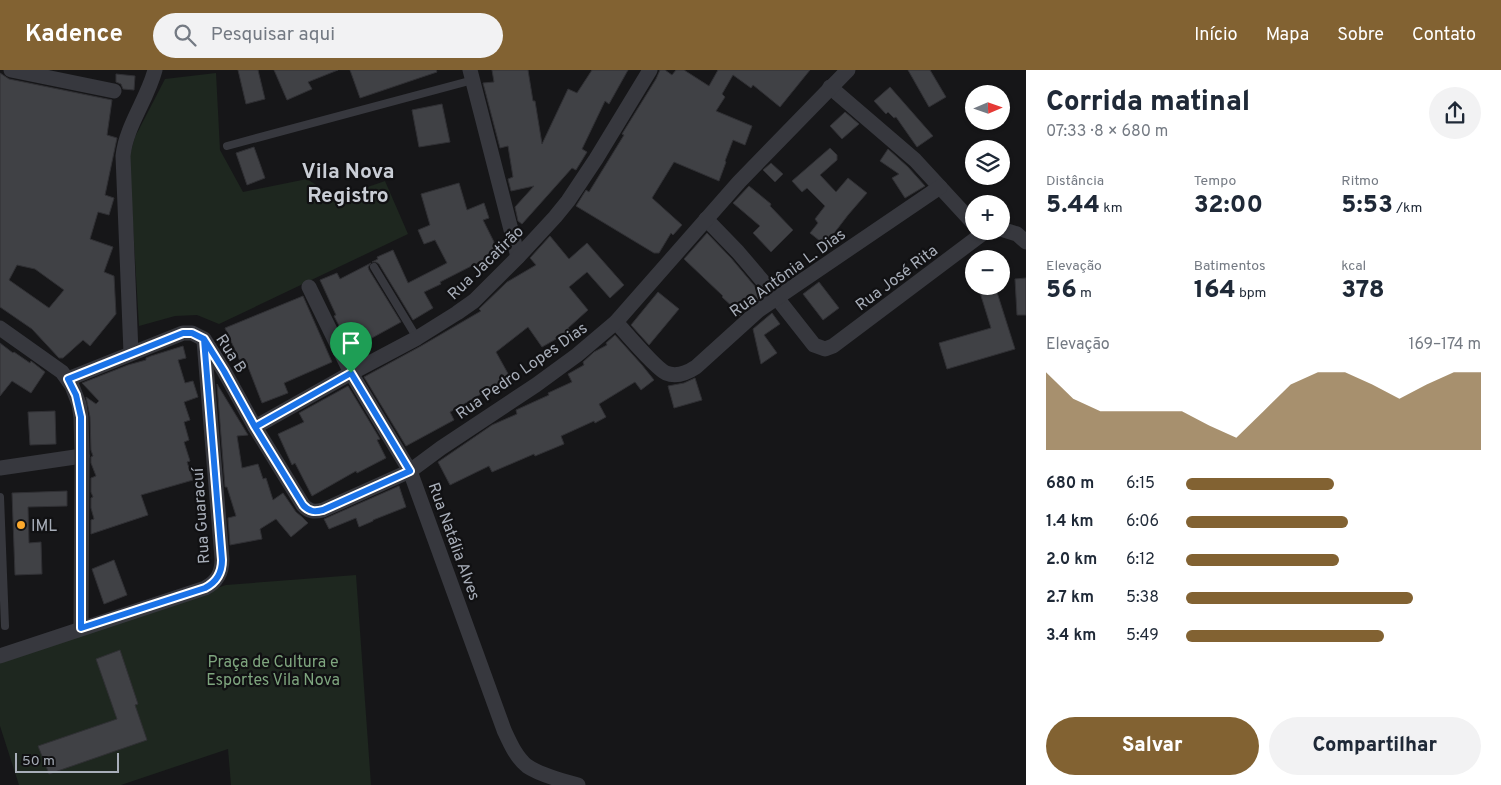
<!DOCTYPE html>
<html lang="pt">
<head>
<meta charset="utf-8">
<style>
	:root { --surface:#fff; --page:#f2f2f3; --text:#1f2937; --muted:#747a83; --accent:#826232 }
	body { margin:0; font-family:Overpass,sans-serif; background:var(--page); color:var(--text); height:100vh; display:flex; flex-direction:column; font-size:19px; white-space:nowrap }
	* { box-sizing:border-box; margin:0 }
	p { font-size:16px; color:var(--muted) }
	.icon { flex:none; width:28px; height:28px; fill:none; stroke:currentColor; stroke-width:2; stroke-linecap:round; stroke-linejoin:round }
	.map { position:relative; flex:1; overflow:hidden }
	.drawer { display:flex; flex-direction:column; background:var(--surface); width:475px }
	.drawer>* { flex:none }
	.needle { width:32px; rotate:88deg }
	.controls { position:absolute; left:965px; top:15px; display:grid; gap:10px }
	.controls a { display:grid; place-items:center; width:45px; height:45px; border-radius:50%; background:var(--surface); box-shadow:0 1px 4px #0004; font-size:25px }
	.scale { position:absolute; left:15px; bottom:12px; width:104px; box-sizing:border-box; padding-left:5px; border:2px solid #a8aeb9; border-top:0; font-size:14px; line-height:18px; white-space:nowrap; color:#a8aeb9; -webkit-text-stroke:4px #111113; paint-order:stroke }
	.pin { position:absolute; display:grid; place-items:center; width:42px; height:42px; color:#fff; margin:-51px -21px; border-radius:50% 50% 50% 0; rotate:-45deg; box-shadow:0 0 5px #0007 }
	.pin .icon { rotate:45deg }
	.round { display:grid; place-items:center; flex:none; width:52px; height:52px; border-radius:26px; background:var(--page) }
	.summary { display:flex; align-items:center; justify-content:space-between; height:85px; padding:0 20px }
	h1 { font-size:28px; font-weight:800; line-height:38px }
	.stats { display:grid; grid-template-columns:repeat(3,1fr); gap:8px; height:85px; padding:5px 20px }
	.stats div { display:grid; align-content:center }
	.stats b { font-size:25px; font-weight:800 }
	.stats small { font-size:14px; font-weight:400 }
	.stats p { font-size:14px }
	.chart { height:140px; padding:10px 20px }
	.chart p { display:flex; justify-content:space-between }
	.chart svg { width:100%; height:90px; margin-top:5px; fill:var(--accent); opacity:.7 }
	.primary-button { display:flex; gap:10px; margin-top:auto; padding:10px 20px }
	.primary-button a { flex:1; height:58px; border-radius:30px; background:var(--accent); color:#fff; font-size:20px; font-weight:800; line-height:58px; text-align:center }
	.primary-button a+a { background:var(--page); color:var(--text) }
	ul { padding:0 20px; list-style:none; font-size:16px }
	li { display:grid; grid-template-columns:80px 60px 1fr; align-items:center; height:38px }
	li i { height:12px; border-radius:6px; background:var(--accent) }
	header { display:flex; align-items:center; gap:30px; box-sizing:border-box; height:70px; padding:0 25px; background:var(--accent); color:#fff }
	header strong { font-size:24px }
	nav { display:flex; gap:28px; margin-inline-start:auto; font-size:18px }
	.search { width:350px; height:45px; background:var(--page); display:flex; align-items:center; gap:12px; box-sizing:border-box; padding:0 18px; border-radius:28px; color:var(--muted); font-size:19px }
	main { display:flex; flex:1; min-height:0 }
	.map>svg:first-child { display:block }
	.green { fill:#1e271f }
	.building { fill:#404145; stroke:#303034; fill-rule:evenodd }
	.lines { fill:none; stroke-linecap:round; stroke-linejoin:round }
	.lane { stroke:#37383e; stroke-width:8 }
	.street { stroke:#37383e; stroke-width:15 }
	.route-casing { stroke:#fff; stroke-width:10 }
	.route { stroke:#1a73e8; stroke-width:6 }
	.poi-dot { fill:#fba82c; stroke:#111113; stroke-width:2 }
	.labels { text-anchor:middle; stroke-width:4.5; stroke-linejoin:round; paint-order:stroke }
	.street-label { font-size:16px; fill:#a8aeb9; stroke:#111113 }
	.poi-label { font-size:16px; fill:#a8aeb9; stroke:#111113; text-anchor:start }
	.park-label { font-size:16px; fill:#7ea57e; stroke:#111113 }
	.district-label { font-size:21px; font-weight:bold; fill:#c9cdd5; stroke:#111113 }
</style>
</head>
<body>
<header>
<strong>Kadence</strong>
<div class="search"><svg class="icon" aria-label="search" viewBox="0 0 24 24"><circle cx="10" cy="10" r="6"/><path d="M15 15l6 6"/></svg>Pesquisar aqui</div>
<nav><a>Início</a><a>Mapa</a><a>Sobre</a><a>Contato</a></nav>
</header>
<main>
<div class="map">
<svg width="1026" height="715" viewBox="0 0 1026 715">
	<rect width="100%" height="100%" fill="#161618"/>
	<!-- green -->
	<g class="green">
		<polygon points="216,3 220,80 243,122 307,109 336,128 385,111 408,164 219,254 197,245 175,246 139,256 129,88 135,67 165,9"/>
		<polygon points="356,505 371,715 231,715 228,679 121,715 19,715 0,656 0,590 226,515"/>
	</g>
	<!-- building -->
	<g class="building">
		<polygon points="238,0 258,0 265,29 246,34"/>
		<polygon points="274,0 338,0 308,12 312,19 287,30"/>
		<polygon points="350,0 436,0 437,2 360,28"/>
		<polygon points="492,0 528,0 533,31 535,31 542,74 568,19 577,23 592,0 628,0 609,34 605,31 582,79 587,82 576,100 572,98 522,154 518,151 515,137 534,116 511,121 508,109 513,107 508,76 500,78 483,13 494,12"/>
		<polygon points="660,0 665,0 672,5 676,0 684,0 709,16 718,0 810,0 780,37 753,15 751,18 733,5 722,24 725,27 716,41 752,56 745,75 733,70 725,91 726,92 719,111 674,92 652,128 682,155 673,165 671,163 659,183 654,183 576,136 586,120 589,122 624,65 622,64 656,9"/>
		<polygon points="908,0 930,0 946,27 929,37"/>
		<path d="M0 3 9 9 112 30 107 65 117 68 105 125 114 128 109 145 98 142 90 169 113 177 104 202 114 206 116 244 90 276 83 270 63 288H59L32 259 0 237ZM17 195 35 199 64 220 49 238 9 210Z"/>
		<polygon points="116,4 135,6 134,20 123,19 121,14 116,12"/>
		<polygon points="890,17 933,66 917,77 896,47 894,48 888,42 886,44 874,31"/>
		<polygon points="442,34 450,72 419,77 412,40"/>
		<polygon points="845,42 859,54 842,69 830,56"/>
		<polygon points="254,77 265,108 247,115 236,83"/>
		<polygon points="830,78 837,85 837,90 820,105 836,122 848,108 867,123 848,145 825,175 810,163 818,153 815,149 825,136 807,118 802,122 792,111"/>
		<polygon points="888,79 908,97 925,116 905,128 892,108 899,104 880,91"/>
		<polygon points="771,93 783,104 775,112 763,100"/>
		<polygon points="459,113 467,140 484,133 489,148 483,150 499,182 440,212 441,214 424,222 433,238 413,250 379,194 376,192 372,192 378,189 377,187 393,180 408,213 447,193 435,170 424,174 418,160 430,155 421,124"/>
		<polygon points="749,116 771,134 770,136 793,160 771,182 753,163 760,156 733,133"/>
		<polygon points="707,163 731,188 763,226 739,246 733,241 735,239 722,227 723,226 684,189"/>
		<polygon points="550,166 569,189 587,173 624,215 610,228 587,202 569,217 588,240 568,258 570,261 542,277 528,257 496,282 511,309 496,318 495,316 450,342 454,350 406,376 364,307 421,276 481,241 479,239 507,212 536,195 530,188"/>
		<polygon points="371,193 368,197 369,200 401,252 350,280 344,267 345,267 334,246 336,245 320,210 337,203 340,209"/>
		<polygon points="1026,208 1026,245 1017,245 1015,209"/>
		<polygon points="819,212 839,238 823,250 803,224"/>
		<polygon points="978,216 995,216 1015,279 947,299 939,273 991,258"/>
		<polygon points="658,222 679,239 649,275 631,255"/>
		<polygon points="303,226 332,292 284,313 288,323 262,333 245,289 240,291 225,258"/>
		<polygon points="772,243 780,254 764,265 777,283 761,294 753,259"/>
		<polygon points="615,265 642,295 654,310 641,320 635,312 599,334 606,347 595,353 594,351 561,366 564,374 535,386 534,384 492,402 489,396 450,415 438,392 492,355 517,344 516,340 549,325 548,323 572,312 568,304 584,295 583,292 594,282 607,275 606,273"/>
		<polygon points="0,273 13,283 14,282 30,293 31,291 45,302 31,323 12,311 0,326"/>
		<polygon points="183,276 186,288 178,290 185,313 193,311 198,327 184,332 190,350 184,352 189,370 184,372 190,391 187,392 193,410 141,425 148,445 91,464 91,450 94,449 91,438 91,428 93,427 91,422 91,408 96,406 91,393 91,387 93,386 91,380 90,347 86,327 96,334 99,331 82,313 128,295 146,290 146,288 151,286"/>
		<polygon points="695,308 702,330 674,338 668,316 684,313"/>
		<polygon points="217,314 248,365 237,366 242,398 258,394 263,409 266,408 273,430 283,423 296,442 302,447 308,453 291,467 276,449 260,459 262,469 230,475 228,448 236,446 227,417 225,417"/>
		<polygon points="348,316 380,369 377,370 386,388 357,403 356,401 312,426 295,393 292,395 278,364 304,352 299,343"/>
		<polygon points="55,341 56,374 30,375 28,342"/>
		<polygon points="399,416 406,437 373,450 373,451 359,457 356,448 329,459 324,449"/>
		<polygon points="67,421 67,436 28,437 29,473 41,472 42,504 15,505 12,423"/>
		<polygon points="114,490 127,525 104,534 92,499"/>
		<polygon points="120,580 138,634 135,635 147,670 49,704 38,676 117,649 96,589"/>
	</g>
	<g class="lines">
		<!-- lane -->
		<g class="lane">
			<polyline points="227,76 473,10"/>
			<polyline points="374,197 417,268"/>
			<polyline points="0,427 5,556"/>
		</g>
		<!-- street -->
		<g class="street">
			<polyline points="11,0 114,21"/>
			<polyline points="470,0 518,187"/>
			<polyline points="830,17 915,90 974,154"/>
			<polyline points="706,149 738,182 777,228 814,275 825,279 833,276 986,161"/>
			<polyline points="1001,159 1017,164 1026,172"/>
			<path d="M309 217 351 303 410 401 504 660C510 673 516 687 527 696 540 705 563 711 578 715"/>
			<path d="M616 252C625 262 656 299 666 303 676 307 687 303 696 297L759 240 940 117"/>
			<polyline points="0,258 62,302 72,316 79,334 81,347 82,386 81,558"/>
			<path d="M131 283 123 86C126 56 147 30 155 0"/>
			<path d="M68 309 183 263H192L204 269 224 301 255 357 303 435C309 442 315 442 323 440L410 401 441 378 536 315 577 285 616 252 739 112 848 0"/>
			<polyline points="255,357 351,303 417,268 457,243 474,231 518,187 555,147 568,131 596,89 650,0"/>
			<polyline points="0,398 82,386"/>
			<path d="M0 586 205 518C217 512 222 503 222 489L204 271"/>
		</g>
	</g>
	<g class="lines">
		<!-- route casing -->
		<g class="route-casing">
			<path id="route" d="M351 303 255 357 224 301 204 269 192 263H183L68 309 76 325 81 347V558L205 518C217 512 222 503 222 490L204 269 224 301 255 357 303 435C309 442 315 442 323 440L410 401 351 303"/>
		</g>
		<!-- route -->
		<use href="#route" class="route"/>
	</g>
	<!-- markers -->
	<circle class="poi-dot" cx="21" cy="455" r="5"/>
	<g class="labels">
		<!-- street labels -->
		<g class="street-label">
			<text transform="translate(485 192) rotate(-44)" y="6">Rua Jacatirão</text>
			<text transform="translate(787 202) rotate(-36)" y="6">Rua Antônia L. Dias</text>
			<text transform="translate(896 207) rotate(-37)" y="6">Rua José Rita</text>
			<text transform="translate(232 283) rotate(57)" y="6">Rua B</text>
			<text transform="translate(521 300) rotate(-35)" y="6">Rua Pedro Lopes Dias</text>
			<text transform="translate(200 446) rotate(-94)" y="6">Rua Guaracuí</text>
			<text transform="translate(455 471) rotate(70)" y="6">Rua Natália Alves</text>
		</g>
		<!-- poi labels -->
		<g class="poi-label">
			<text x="31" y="461">IML</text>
		</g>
		<!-- park labels -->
		<g class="park-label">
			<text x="273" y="597">Praça de Cultura e<tspan x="273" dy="18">Esportes Vila Nova</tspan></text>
		</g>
		<!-- district labels -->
		<g class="district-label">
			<text x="348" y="108">Vila Nova<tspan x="348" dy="24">Registro</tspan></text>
		</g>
	</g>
</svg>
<div class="controls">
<a><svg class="needle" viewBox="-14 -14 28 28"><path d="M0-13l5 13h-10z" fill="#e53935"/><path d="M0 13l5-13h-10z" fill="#747a83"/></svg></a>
<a><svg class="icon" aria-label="layers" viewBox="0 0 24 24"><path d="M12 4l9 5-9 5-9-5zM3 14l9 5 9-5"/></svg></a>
<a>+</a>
<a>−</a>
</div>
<div class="scale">50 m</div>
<div class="pin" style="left:351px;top:303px;background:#1e9e55"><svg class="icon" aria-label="arrive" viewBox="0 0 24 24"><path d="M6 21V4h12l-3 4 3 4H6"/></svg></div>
</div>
<section class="drawer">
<div class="summary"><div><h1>Corrida matinal</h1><p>07:33 · 8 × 680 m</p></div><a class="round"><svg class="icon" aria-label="share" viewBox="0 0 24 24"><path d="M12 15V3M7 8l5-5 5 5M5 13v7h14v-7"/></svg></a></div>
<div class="stats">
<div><p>Distância</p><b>5.44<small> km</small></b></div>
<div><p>Tempo</p><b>32:00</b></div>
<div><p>Ritmo</p><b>5:53<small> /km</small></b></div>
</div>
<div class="stats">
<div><p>Elevação</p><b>56<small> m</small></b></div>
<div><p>Batimentos</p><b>164<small> bpm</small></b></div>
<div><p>kcal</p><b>378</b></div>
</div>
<div class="chart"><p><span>Elevação</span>169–174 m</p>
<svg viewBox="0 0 160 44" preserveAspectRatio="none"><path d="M0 44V6L10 19L20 25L30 25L40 25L50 25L60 32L70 38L80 25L90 12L100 6L110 6L120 12L130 19L140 12L150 6L160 6V44z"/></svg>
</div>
<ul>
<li><b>680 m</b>6:15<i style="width:50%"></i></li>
<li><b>1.4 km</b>6:06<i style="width:55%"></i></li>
<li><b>2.0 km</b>6:12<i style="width:52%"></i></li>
<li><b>2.7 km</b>5:38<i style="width:77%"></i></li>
<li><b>3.4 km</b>5:49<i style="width:67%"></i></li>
</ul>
<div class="primary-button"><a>Salvar</a><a>Compartilhar</a></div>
</section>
</main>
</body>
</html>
